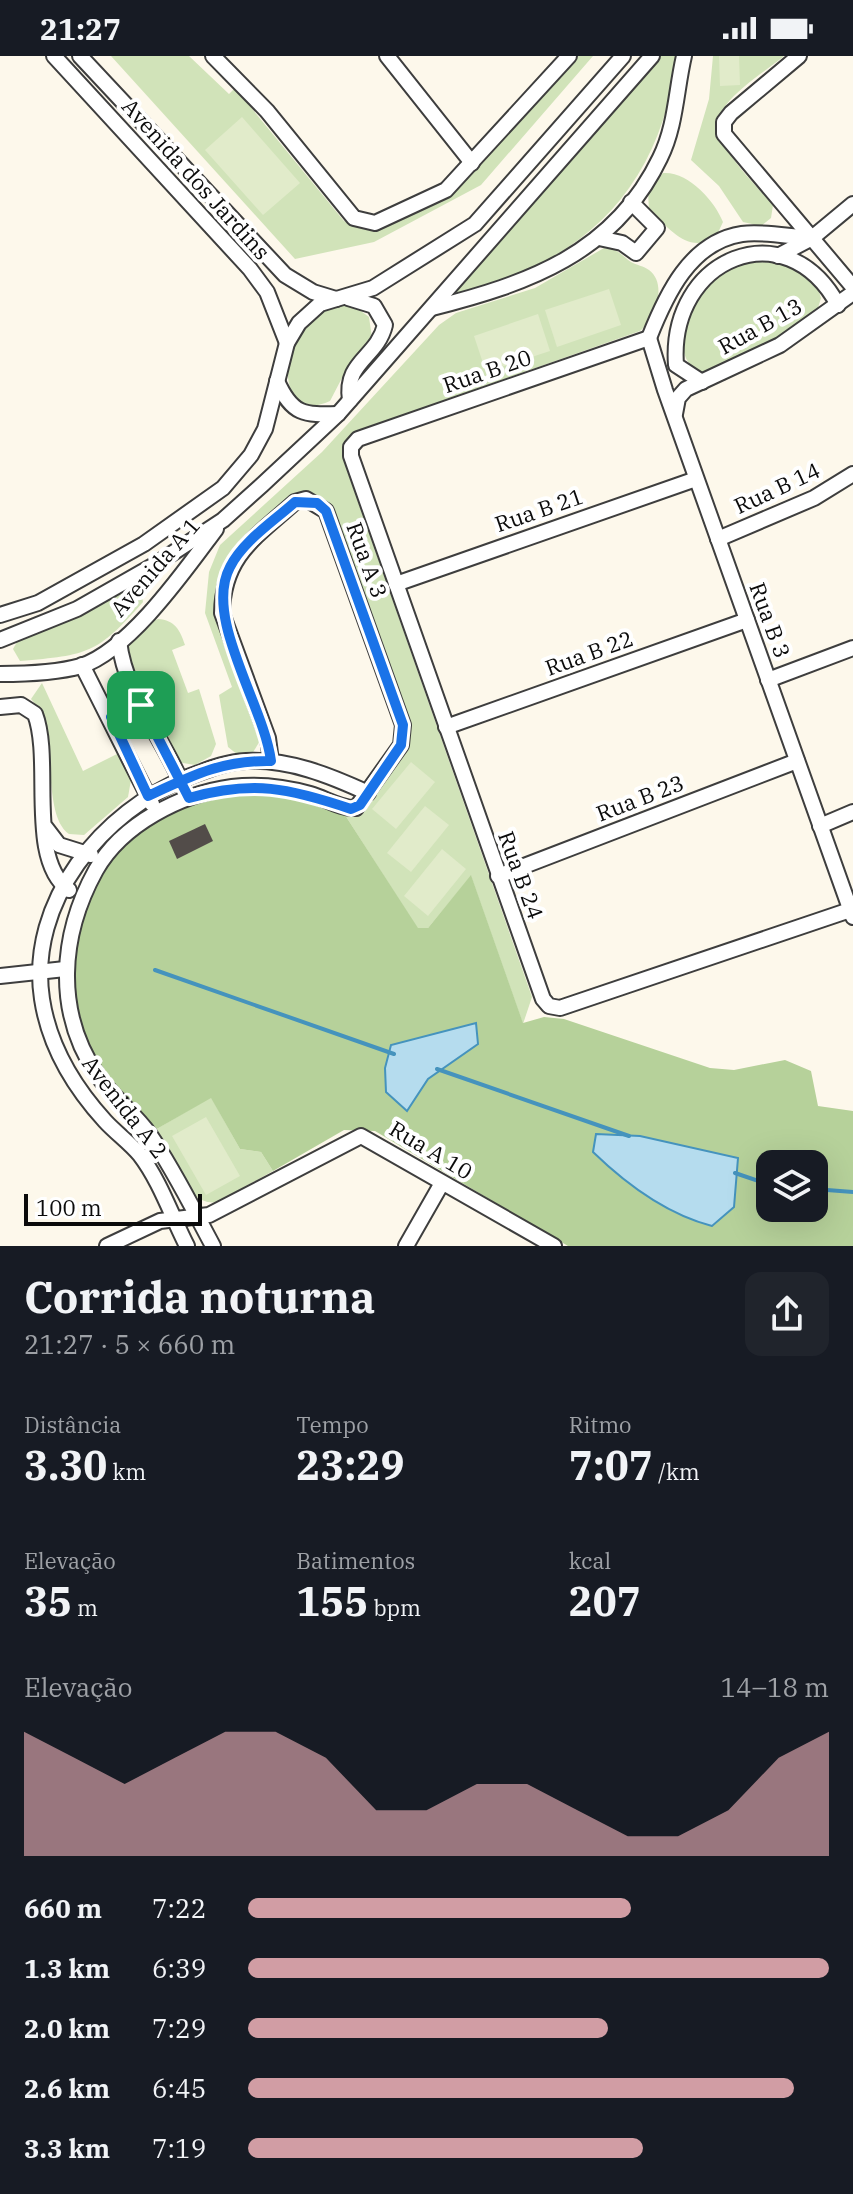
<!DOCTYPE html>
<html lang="pt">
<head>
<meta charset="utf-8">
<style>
	:root { --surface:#171b24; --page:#20242c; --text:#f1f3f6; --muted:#9ea1a6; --accent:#d19da4 }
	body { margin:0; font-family:"IBM Plex Serif",serif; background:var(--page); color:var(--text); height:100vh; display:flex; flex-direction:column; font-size:30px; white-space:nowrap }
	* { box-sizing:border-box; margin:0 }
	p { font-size:26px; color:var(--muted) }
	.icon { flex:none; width:44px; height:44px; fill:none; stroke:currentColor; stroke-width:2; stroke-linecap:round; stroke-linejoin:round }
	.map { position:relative; height:1190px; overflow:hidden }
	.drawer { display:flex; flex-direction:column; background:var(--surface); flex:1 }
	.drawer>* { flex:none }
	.tools { position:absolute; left:756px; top:1094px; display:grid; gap:16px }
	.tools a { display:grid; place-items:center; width:72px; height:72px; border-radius:16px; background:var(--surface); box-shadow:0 8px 32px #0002; font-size:40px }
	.scale { position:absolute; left:24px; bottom:20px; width:178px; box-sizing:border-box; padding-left:8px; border:4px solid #0b0b0b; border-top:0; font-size:22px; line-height:28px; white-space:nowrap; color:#0b0b0b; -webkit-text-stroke:6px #fff; paint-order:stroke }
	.pin { position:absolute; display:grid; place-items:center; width:68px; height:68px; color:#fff; margin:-34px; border-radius:16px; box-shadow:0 4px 12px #0006 }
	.round { display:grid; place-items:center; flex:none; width:84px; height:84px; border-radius:16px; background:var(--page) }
	.head { display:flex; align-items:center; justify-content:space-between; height:136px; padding:0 24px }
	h1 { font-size:44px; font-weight:700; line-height:60px }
	.stats { display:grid; grid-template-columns:repeat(3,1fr); gap:12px; height:136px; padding:8px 24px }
	.stats div { display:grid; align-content:center }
	.stats b { font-size:40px; font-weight:700 }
	.stats small { font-size:22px; font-weight:400 }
	.stats p { font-size:22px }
	.chart { height:224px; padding:16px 24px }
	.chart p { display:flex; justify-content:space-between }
	.chart svg { width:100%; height:144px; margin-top:8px; fill:var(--accent); opacity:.7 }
	ul { padding:0 24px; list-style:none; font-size:26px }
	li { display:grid; grid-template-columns:128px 96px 1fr; align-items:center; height:60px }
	li i { height:20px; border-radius:10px; background:var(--accent) }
	.status { display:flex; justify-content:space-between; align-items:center; height:56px; padding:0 40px; background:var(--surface); direction:ltr }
	.status svg { height:22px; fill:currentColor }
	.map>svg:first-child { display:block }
	.green { fill:#d1e3b9 }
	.forest { fill:#b6d19a; fill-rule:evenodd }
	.pitch { fill:#e1ebca }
	.water { fill:#b5dcee; stroke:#4593bd; stroke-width:2 }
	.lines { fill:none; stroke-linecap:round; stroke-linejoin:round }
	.stream { stroke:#4593bd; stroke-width:4 }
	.building { fill:#524c49 }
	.minor-casing { stroke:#3e3e3e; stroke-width:18 }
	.minor { stroke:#fff; stroke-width:14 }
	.route-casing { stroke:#fff; stroke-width:16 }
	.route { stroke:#1a73e8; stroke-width:10 }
	.labels { text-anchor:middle; stroke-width:8; stroke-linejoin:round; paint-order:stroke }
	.street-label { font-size:22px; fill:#0b0b0b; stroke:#fff }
</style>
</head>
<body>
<div class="status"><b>21:27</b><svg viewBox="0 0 49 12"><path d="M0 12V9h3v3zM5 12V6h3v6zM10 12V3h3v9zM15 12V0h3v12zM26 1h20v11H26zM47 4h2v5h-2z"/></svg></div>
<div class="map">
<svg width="853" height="1190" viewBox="0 0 853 1190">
	<rect width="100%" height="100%" fill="#fdf8eb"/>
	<!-- green -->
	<g class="green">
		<polygon points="111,0 189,0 229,38 235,32 344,165 370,174 448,138 577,0 593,0 481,129 374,186 295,203"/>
		<path d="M660 0H676C663 132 579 212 453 238Z"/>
		<path d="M713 0H784C766 15 741 30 726 49 700 79 754 126 773 149L771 162 761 170 743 166 719 130 691 104 709 43Z"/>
		<path d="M663 117C688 115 715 145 723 166L715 183C684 196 673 174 649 155L648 135Z"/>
		<path d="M604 192C617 192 621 199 631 206 636 209 644 210 649 214 668 228 655 263 640 275L358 375 345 390 342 400 532 941 523 968 471 820 428 872 418 873 345 759 355 756 404 691 330 450 311 438 289 441 225 504 219 524 218 559 261 683 252 698 238 699 228 691 219 639 232 631 205 557 209 516 220 489 322 396 439 269 456 257 535 232Z"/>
		<path d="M753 206C778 205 814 213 821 242L817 255 764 290 700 317C669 299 684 254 703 231 714 217 736 209 753 206Z"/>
		<path d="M354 250 369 261 372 282 343 320 330 345C266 375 276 242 354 250Z"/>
		<path d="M131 529 141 534 143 546C97 598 88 599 20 605L13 593 17 586Z"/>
		<path d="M158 563C175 564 180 574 185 589L172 594 188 637 199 633 216 688 211 700 195 709 177 706 127 606 126 589 143 569Z"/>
		<path d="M42 627 83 715 119 697 131 724 128 741 84 779 69 778C40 758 60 673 31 643Z"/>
		<path d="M211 1041 240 1093 261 1096 273 1115 218 1146C187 1153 168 1097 155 1074Z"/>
	</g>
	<!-- forest -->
	<path class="forest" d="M235 735 284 737 345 759 418 872H428L471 819 523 967 544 961 564 963 710 1012 734 1014 785 1004 811 1015 818 1050 853 1055V1190H568L375 1075 344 1074 273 1115 261 1096 240 1093 211 1042 155 1074C133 1053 111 1031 96 1004 54 924 76 814 154 764 179 748 206 742 235 735ZM475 967 478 988 428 1023ZM770 1108H814V1152H770Z"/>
	<!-- pitch -->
	<g class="pitch">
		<polygon points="719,0 739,0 740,29 720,30"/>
		<polygon points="242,61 300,127 263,159 205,94"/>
		<polygon points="609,233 621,269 557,291 545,254"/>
		<polygon points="538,258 550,295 486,316 474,280"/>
		<polygon points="411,706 435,726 396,773 372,753"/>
		<polygon points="425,750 449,769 411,816 387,797"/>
		<polygon points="442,793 466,813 428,860 404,840"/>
		<polygon points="206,1061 240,1120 206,1139 172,1080"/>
	</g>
	<!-- water -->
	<g class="water">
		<polygon points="476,967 478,988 428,1023 407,1055 386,1036 385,1012 391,989"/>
		<path d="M596 1078 640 1080 738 1102 734 1151 712 1170C666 1158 627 1129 593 1096Z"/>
	</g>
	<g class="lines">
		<!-- stream -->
		<g class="stream">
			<polyline points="155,914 394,998"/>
			<polyline points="437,1013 629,1080"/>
			<polyline points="735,1117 770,1129"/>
			<polyline points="814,1133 853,1136"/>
		</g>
	</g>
	<!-- building -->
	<polygon class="building" points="205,768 213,785 177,803 169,785"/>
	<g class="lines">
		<!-- minor casing -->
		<g class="minor-casing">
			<g id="minor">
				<polyline points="54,0 250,213 267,236 287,287"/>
				<polyline points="80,0 285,219 313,236 336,243"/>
				<polyline points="213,0 267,55 354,162 375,167 446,134 569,0"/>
				<polyline points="387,0 472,107"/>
				<polyline points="799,0 731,57 724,66 724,78 853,231"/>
				<polyline points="599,182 622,187 636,197 657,172 631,146"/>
				<polyline points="778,200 812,182 853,148"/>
				<path d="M348 242 374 250 385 269C377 302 344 305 350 344"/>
				<path d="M432 252C527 228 614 198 660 102 676 70 676 34 684 0"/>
				<polyline points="649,282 358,383 351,391 351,400 543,943 549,950 560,952 850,854"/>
				<polyline points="649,282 665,334 853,861"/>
				<path d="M649 282C666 239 690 186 742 178 764 175 790 181 812 182"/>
				<path d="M277 325C292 359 304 359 338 358"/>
				<path d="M702 326 676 309C668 202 786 153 838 249"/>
				<polyline points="675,358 678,342 686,333 780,289 853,237"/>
				<polyline points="718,483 814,442 853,418"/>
				<polyline points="396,528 696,423"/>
				<polyline points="0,559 38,547 144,488 223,432 251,399 265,373 287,287 299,267 320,248 373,232 475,168 623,0"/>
				<polyline points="0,584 77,553 156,508 223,464 262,429 338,358 652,0"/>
				<path d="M119 585C125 638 163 682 183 730"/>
				<polyline points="82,609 152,748"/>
				<path d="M0 618C26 618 56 617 81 610 130 594 186 513 216 473"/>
				<polyline points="768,624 853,592"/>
				<path d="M0 651 21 649 35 658C53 705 26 803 69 834"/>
				<polyline points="111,661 141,649"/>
				<polyline points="446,671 747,564"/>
				<polyline points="820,770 853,756"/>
				<polyline points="46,772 59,789 91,799"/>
				<polyline points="498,820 797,705"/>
				<polyline points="0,920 65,913"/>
				<polyline points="107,1190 160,1165 209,1159 361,1080 554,1190"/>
				<path d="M187 1190C172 1161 160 1125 140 1099 129 1086 116 1077 105 1065 74 1031 49 989 42 943 27 845 103 755 188 721 207 714 225 706 246 705 289 703 329 719 368 737"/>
				<path d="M213 1190C193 1153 174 1114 150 1079 135 1057 113 1042 98 1020 54 956 60 879 96 814 122 768 181 738 232 731 257 728 285 731 310 738 325 742 341 753 356 752L401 689 403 669 326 455 306 443 295 446C256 481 223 500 222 557L268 682 271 705"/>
				<polyline points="406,1190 442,1127"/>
			</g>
		</g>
		<!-- minor -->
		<use href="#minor" class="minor"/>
	</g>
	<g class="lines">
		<!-- route casing -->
		<g class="route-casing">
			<path id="route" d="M141 649 189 742C253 724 289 732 351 753L360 749 401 689 403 669 326 455 317 447 295 446C274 465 243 485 230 511 203 562 264 649 271 705 222 704 191 720 148 740L111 661 141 649"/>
		</g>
		<!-- route -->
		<use href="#route" class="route"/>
	</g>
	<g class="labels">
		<!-- street labels -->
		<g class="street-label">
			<text transform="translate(196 123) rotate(48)" y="8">Avenida dos Jardins</text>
			<text transform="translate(760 270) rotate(-29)" y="8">Rua B 13</text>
			<text transform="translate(487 315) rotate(-19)" y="8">Rua B 20</text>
			<text transform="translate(777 432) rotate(-25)" y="8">Rua B 14</text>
			<text transform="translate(539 454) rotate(-19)" y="8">Rua B 21</text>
			<text transform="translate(367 504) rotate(70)" y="8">Rua A 3</text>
			<text transform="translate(155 511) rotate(-49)" y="8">Avenida A 1</text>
			<text transform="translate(770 564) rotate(70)" y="8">Rua B 3</text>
			<text transform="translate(589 597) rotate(-20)" y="8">Rua B 22</text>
			<text transform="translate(640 742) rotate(-21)" y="8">Rua B 23</text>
			<text transform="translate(521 819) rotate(70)" y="8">Rua B 24</text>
			<text transform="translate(125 1051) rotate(52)" y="8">Avenida A 2</text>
			<text transform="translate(431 1094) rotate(31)" y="8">Rua A 10</text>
		</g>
	</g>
</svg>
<div class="tools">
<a><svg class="icon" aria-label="layers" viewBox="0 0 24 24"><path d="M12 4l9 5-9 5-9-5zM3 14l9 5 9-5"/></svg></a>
</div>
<div class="scale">100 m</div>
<div class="pin" style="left:141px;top:649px;background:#1e9e55"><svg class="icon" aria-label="arrive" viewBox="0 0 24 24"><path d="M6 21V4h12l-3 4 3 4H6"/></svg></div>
</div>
<section class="drawer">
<div class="head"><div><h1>Corrida noturna</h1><p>21:27 · 5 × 660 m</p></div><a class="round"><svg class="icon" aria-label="share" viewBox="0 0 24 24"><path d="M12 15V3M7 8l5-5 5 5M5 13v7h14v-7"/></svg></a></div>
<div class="stats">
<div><p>Distância</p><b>3.30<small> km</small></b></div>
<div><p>Tempo</p><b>23:29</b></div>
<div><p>Ritmo</p><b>7:07<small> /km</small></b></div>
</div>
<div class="stats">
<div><p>Elevação</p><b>35<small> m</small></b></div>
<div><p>Batimentos</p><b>155<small> bpm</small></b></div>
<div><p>kcal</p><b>207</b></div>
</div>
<div class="chart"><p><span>Elevação</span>14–18 m</p>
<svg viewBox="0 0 160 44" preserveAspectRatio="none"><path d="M0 44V6L10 14L20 22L30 14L40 6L50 6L60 14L70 30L80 30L90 22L100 22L110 30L120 38L130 38L140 30L150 14L160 6V44z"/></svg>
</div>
<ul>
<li><b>660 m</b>7:22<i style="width:66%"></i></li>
<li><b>1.3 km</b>6:39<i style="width:100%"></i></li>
<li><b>2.0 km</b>7:29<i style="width:62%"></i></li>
<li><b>2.6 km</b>6:45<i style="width:94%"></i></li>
<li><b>3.3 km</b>7:19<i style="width:68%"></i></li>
</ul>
</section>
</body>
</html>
